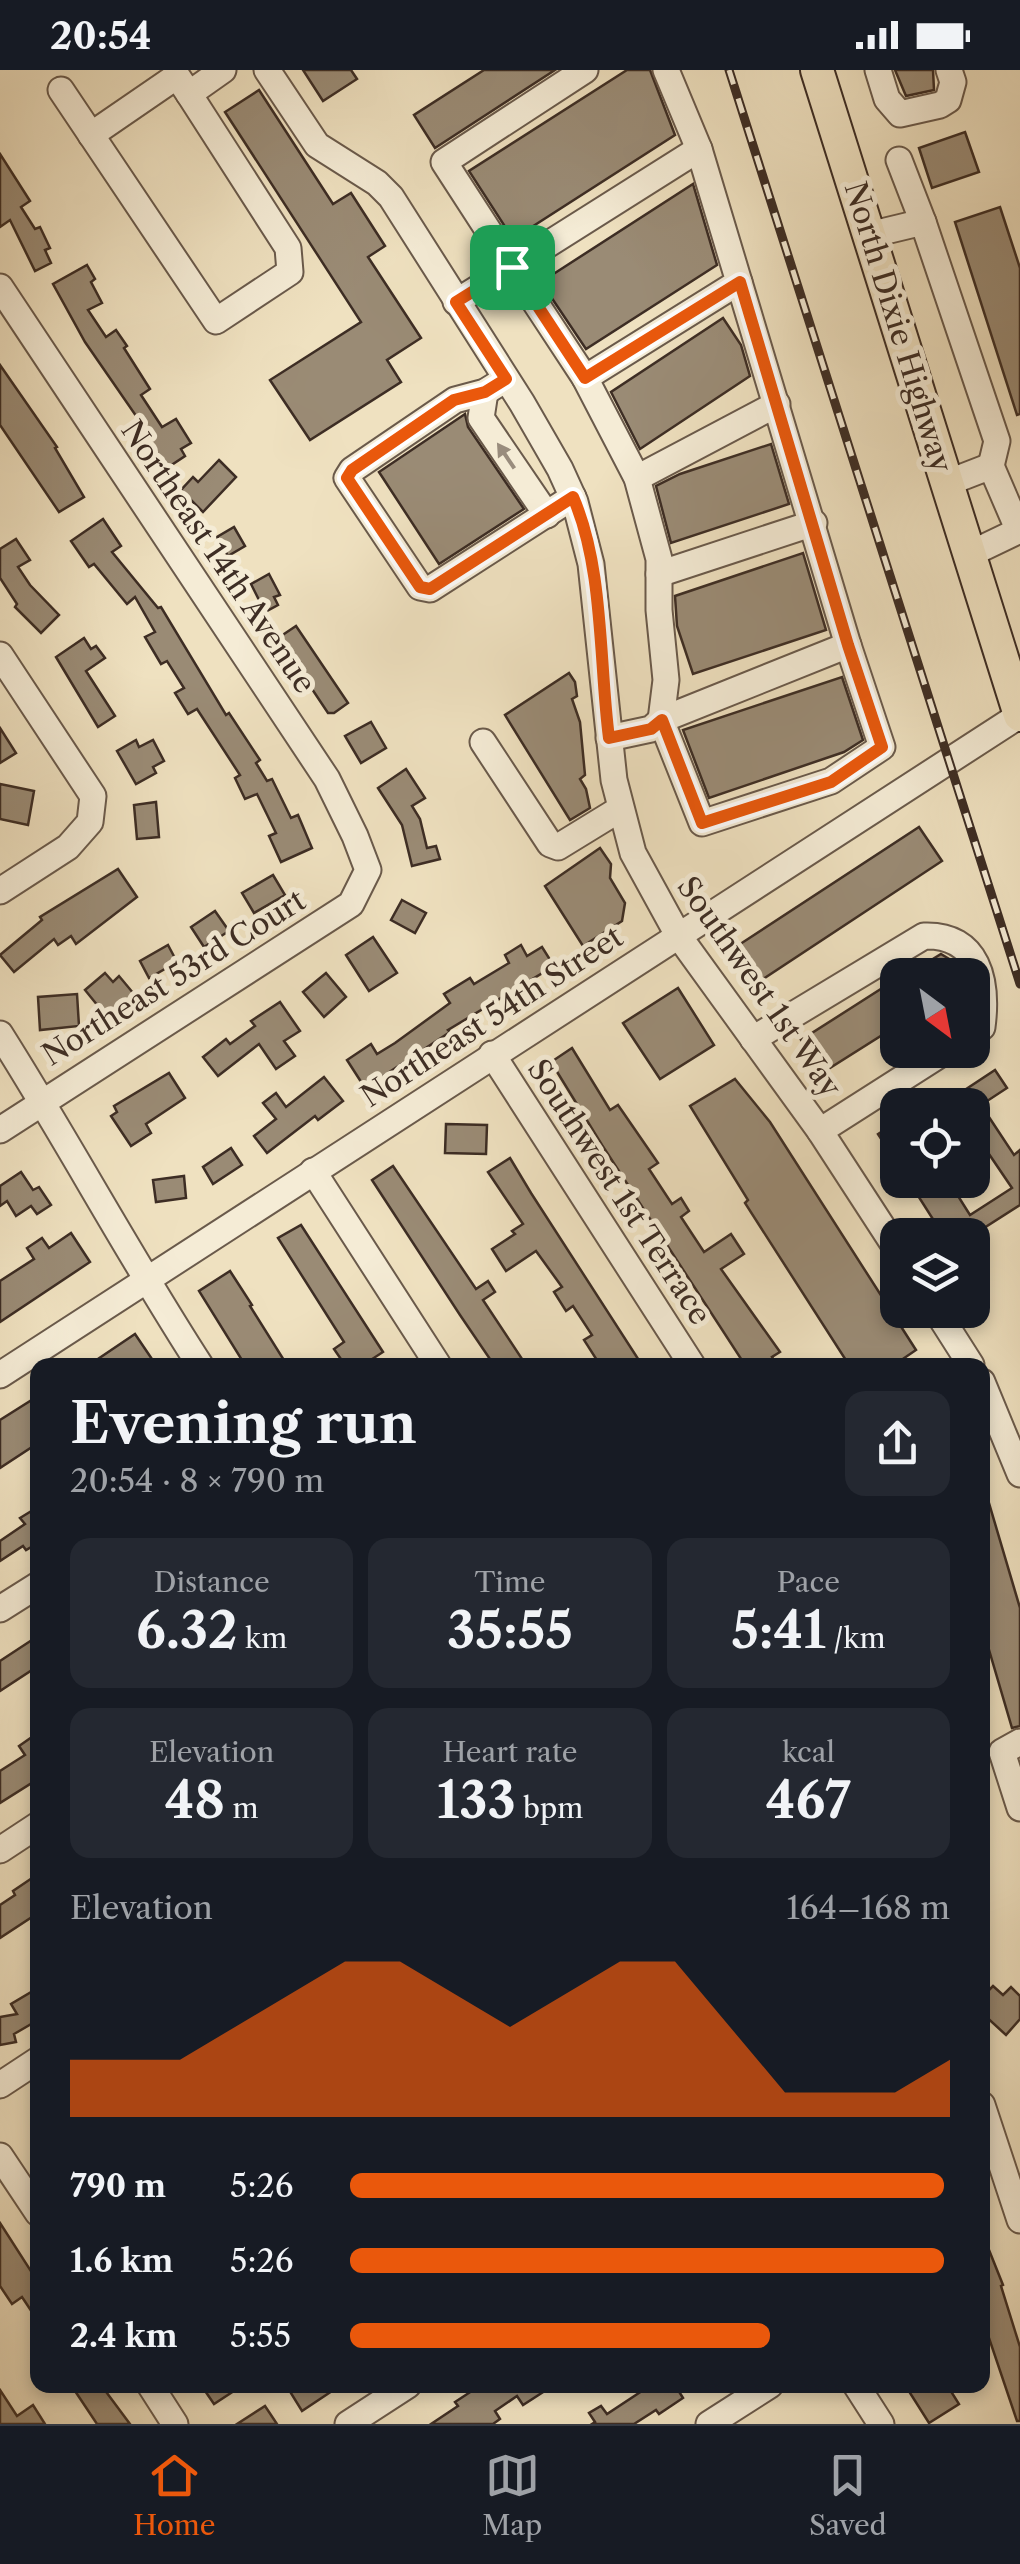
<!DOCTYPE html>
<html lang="en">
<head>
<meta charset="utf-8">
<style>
	:root { --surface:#171b24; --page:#242831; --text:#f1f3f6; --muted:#9ea1a6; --line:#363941; --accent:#ea580c }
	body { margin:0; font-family:"Libre Caslon Text",serif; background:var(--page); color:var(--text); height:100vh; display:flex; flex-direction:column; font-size:38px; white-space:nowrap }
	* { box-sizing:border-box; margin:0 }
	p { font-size:32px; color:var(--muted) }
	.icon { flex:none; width:55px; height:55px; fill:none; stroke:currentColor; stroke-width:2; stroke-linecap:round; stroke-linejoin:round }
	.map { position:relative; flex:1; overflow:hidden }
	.details { position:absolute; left:30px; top:1288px; width:960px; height:1035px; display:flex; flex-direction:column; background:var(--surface); border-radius:20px; box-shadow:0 5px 15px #0003 }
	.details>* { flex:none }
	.needle { width:65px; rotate:148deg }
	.controls { position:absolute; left:880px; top:888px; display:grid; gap:20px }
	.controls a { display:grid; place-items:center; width:110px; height:110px; border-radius:20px; background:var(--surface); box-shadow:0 5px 15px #0003; font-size:50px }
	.pin { position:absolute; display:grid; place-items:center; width:85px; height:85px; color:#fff; margin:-42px; border-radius:20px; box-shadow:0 5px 15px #0006 }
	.round { display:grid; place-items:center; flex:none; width:105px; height:105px; border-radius:20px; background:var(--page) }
	.summary { display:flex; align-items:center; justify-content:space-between; height:170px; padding:0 40px }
	h1 { font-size:55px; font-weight:700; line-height:75px }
	.figures { display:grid; grid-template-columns:repeat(3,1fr); gap:15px; height:170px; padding:10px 40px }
	.figures div { display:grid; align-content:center; border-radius:20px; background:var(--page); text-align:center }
	.figures b { font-size:50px; font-weight:700 }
	.figures small { font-size:28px; font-weight:400 }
	.figures p { font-size:28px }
	.chart { height:280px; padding:20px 40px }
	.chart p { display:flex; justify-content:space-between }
	.chart svg { width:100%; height:180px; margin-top:10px; fill:var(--accent); opacity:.7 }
	ul { padding:0 40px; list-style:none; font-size:32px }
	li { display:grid; grid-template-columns:160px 120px 1fr; align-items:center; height:75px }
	li i { height:25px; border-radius:12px; background:var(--accent) }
	.status { display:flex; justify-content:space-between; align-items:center; height:70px; padding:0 50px; background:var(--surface); direction:ltr }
	.status svg { height:28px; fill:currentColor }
	.tab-bar { display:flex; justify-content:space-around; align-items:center; height:140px; border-top:2px solid var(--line); background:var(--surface); font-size:28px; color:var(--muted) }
	.tab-bar a { display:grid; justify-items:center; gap:5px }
	.tab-bar .active { color:var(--accent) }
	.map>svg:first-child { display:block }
	.building { fill:#9a8b75; stroke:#3d2d24; stroke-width:2.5 }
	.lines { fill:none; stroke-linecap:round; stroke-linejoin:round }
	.minor-casing { stroke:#6a5a4b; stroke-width:29 }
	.major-casing { stroke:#3d2d24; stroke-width:36 }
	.minor { stroke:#f5ecd6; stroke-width:25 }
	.major { stroke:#efe1c0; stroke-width:32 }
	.rail-casing { stroke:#3d2d24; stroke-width:9 }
	.rail { stroke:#f5ecd6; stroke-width:5; stroke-dasharray:15; stroke-linecap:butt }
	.oneway { fill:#998c7d }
	.route-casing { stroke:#fff; stroke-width:20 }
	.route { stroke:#ea580c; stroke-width:12 }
	.labels { text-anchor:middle; stroke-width:10; stroke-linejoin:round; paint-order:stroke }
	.street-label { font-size:30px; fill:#3d2d24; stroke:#f5ecd6 }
</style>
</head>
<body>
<div class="status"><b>20:54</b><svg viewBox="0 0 49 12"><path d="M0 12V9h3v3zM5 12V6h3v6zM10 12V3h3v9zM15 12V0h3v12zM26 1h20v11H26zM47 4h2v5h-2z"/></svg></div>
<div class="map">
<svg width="1020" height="2354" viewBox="0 0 1020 2354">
	<rect width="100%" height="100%" fill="#efe1c0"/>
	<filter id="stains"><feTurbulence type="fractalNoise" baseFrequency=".002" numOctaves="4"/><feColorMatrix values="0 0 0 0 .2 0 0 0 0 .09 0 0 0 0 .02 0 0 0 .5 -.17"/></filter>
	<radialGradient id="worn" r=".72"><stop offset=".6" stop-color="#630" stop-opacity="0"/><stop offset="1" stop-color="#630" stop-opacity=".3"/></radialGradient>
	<!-- building -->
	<g class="building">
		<polygon points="303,0 351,0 357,9 323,31"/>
		<polygon points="484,0 555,0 435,78 414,45"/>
		<polygon points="627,0 650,0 675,65 513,169 469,101"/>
		<polygon points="895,0 933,0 934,20 906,26"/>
		<polygon points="259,20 333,134 351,123 385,176 368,187 421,268 387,290 401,312 310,370 270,310 361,252 225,42"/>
		<polygon points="965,62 979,102 932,118 919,78"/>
		<polygon points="0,84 30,131 21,137 35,159 40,157 50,178 45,180 51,193 35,201 10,150 0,157"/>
		<polygon points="693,114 717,195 586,279 541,212"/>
		<polygon points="1000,137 1020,198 1020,344 1017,345 955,152"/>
		<polygon points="87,195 95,209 91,212 102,233 88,240 106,267 116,260 127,276 124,278 150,319 141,325 162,357 176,349 191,373 181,379 185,386 167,398 147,367 150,366 85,272 53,214"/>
		<polygon points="723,248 741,275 750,306 640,379 611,322"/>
		<polygon points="0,295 57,377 55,378 84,427 59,442 0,355"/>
		<polygon points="465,344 468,357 524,439 439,494 379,402"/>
		<polygon points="771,374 789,434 671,473 656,416 680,404"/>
		<polygon points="219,390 236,407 203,442 181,420 193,407 198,412"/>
		<polygon points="103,449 121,476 112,482 158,538 161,537 226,645 229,643 260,690 256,693 267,711 272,709 291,748 298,745 312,778 281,792 269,766 276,763 257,724 245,729 235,708 240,705 197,639 188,644 175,623 184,618 167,591 161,594 145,567 155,562 135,527 127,534 94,494 89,497 71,471"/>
		<polygon points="234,457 245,476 228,486 217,467"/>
		<polygon points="16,469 30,490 18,497 30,515 59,545 41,563 15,537 17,534 0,508 0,479"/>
		<polygon points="803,483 826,560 693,604 677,556 675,526"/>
		<polygon points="269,504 280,525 274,527 278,535 265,542 251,514"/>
		<polygon points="296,556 348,633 334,643 328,643 278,568"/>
		<polygon points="84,568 91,579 96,576 105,588 86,601 115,646 98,657 56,587"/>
		<polygon points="569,603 575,612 577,626 572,629 580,652 585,705 580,709 586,719 590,738 570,750 505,645"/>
		<polygon points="842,607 863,670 844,682 709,728 683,660"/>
		<polygon points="371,652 386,678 361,693 345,666"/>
		<polygon points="0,658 16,683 0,693"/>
		<polygon points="136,670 139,677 153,670 164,691 153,697 156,703 136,714 117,681"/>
		<polygon points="406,699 425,728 412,736 420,749 427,778 436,776 440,789 412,796 402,755 378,718"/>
		<polygon points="0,714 34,721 28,755 0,749"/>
		<polygon points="156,732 159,767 137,769 134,735"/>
		<polygon points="919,757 942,791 754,915 731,880"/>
		<polygon points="600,778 611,794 610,808 625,833 622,851 583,876 545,816"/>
		<polygon points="118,799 137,827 76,874 71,866 58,875 54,869 14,902 0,885 42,850 40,847"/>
		<polygon points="273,805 285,825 254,843 242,823"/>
		<polygon points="402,830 426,843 415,863 391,850"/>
		<polygon points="215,841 229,861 204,877 191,857"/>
		<polygon points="373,867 397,903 369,921 346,885"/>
		<polygon points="168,875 177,892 149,908 140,891"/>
		<polygon points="521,875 527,886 542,877 554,896 448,960 450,962 365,1018 347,990 371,974 377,984 395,973 450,933 444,924 470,908 474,914 509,893 505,885"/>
		<polygon points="941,884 954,892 962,905 907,905"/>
		<polygon points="105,903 113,912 119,906 134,924 107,947 85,920"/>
		<polygon points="326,903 346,927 324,947 303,922"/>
		<polygon points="898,908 898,955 822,1003 801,970"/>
		<polygon points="678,918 714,975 660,1009 623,953"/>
		<polygon points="77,924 79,956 40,960 38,927"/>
		<polygon points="280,932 300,961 284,971 295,986 276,999 259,974 218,1006 203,987 226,969 230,974 255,956 251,951"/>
		<polygon points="572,978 610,1040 618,1035 658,1093 649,1099 672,1134 681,1128 689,1141 681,1147 704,1182 731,1164 744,1184 721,1199 780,1282 772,1287 777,1295 745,1295 602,1075 551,992"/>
		<polygon points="995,1000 1007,1018 981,1035 1014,1085 1020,1080 1020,1135 973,1165 943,1165 908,1110 948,1110 970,1145 1012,1118 972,1059 972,1035 942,1035"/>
		<polygon points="169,1003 185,1028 146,1054 151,1063 131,1076 111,1046 117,1042 114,1036"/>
		<polygon points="324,1007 343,1031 318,1050 315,1046 267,1083 254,1066 276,1049 263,1033 276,1023 286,1037"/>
		<polygon points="735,1009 770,1052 916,1280 894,1295 849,1295 745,1133 748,1130 690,1036"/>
		<polygon points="898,1051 898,1095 878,1064"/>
		<polygon points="446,1054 487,1055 486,1084 445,1083"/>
		<polygon points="231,1078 242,1095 213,1114 203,1097"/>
		<polygon points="510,1088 531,1123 642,1295 600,1295 584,1270 592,1265 573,1236 566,1241 554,1222 562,1217 536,1181 506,1201 492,1179 515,1164 512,1161 523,1154 488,1102"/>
		<polygon points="393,1096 476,1219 488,1211 495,1222 483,1230 526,1295 494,1295 460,1245 372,1110"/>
		<polygon points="21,1102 33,1120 39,1117 51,1135 37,1144 31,1136 16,1146 7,1131 0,1136 0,1116"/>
		<polygon points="184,1106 186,1128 156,1132 153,1110"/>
		<polygon points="301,1155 383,1282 363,1295 345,1295 334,1279 344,1272 278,1168"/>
		<polygon points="71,1163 90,1192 0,1252 0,1211 34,1189 27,1178 42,1168 49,1178"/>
		<polygon points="230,1201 252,1235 250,1236 287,1295 245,1295 199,1221"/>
		<polygon points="135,1264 156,1295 89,1295"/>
		<polygon points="38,1326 38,1373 0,1398 0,1350"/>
		<polygon points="982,1423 986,1423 1020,1538 1020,1656 1012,1658 982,1556"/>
		<polygon points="38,1437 38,1473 26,1480 23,1476 0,1491 0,1471 25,1454 20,1448"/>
		<polygon points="38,1566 38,1596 0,1621 0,1591"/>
		<polygon points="32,1667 38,1675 38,1709 0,1733 0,1701 25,1685 19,1676"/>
		<polygon points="38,1804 38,1843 0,1868 0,1835 15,1825 13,1821"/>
		<polygon points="993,1916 1003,1925 1011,1917 1020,1926 1020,1949 1006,1965 982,1943 982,1927"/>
		<polygon points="38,1918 38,1950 14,1964 16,1972 0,1975 0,1947 17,1944 11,1934"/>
		<polygon points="0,2153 38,2212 38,2251 22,2227 12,2234 0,2216"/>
		<polygon points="983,2165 1003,2215 1001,2216 1020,2277 1020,2351 1017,2351 989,2268 982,2270"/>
		<polygon points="71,2315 101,2315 130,2354 97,2354"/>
		<polygon points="201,2315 243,2315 214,2334"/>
		<polygon points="297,2315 341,2315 302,2341 289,2320"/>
		<polygon points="481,2315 554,2315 523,2335 517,2326 495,2341 500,2349 493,2354 431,2354 458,2336 455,2332"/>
		<polygon points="651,2315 675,2315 683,2328 659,2344 656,2340 634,2354 592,2354 595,2352 589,2343 601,2336 607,2344"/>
		<polygon points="905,2315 947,2315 959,2334 929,2353"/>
		<polygon points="0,2320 17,2346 33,2335 45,2354 0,2354"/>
		<polygon points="265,2336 277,2354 237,2354"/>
	</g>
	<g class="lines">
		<!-- minor casing -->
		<g class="minor-casing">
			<g id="minor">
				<polyline points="267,0 317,75 377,113 391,127 522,333 560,399 575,432 591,494 614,710 633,783 678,865 820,1061 898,1181"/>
				<polyline points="585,0 444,92 512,197 699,79"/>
				<polyline points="878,0 887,29 900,44 940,35 948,30 953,12 949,0"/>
				<polyline points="61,20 216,251 290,202 288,178 189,24 223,0"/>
				<polyline points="91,65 177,6 189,24"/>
				<polyline points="899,90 923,152"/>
				<polyline points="869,165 923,152 997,371 991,396"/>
				<polyline points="0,217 327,709 355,766 368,800 351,834 0,1060"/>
				<polyline points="456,232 512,197 585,308 739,212 699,79 666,0"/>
				<polyline points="585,308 637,408 659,489 659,540 666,610 661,650 848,575"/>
				<polyline points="506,309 485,322 455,330 352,400 347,408 420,517 430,519 573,427"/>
				<polyline points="485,322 481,348 547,445"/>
				<polyline points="637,408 777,334"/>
				<polyline points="947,413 991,396 1019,461"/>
				<polyline points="970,484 1020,460"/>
				<polyline points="659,504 814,453"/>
				<polyline points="0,585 93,726 90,752 68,777 0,821"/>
				<polyline points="609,668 651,659 661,650 702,753 831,711 882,677 848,575 739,212"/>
				<polyline points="483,672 550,774 558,777 620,739"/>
				<path d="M0 964C69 1073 130 1187 200 1295"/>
				<path d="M753 969 924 866C979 864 988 912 982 957L972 964"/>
				<polyline points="492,984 692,1295"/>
				<polyline points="820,1061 947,980"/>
				<polyline points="313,1101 438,1295"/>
				<polyline points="936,1240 971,1295"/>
				<polyline points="0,1305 1020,645"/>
				<polyline points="982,1312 1020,1404"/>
				<polyline points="0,1539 38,1515"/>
				<polyline points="1020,1672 1002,1682 1020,1738"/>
				<polyline points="0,1780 38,1755"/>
				<polyline points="0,2015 38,1990"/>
				<polyline points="982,2035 1020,2150"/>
				<polyline points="0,2086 38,2143"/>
				<polyline points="150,2315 175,2354"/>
				<polyline points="856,2315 881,2354"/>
				<polyline points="348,2354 408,2315"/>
				<polyline points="709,2354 770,2315"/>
			</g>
		</g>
		<!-- major casing -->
		<g class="major-casing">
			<polyline id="major" points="817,0 1020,645"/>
		</g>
		<!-- minor -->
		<use href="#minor" class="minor"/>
		<!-- major -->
		<use href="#major" class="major"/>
		<!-- rail casing -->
		<g class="rail-casing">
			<polyline id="rail" points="729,0 1020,914"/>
		</g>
		<!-- rail -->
		<use href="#rail" class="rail"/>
	</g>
	<!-- one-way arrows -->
	<defs><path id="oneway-solid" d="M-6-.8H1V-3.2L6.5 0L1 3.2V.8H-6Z" transform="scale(2.5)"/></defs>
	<use class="oneway" href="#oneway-solid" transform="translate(506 386) rotate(-124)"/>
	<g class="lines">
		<!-- route casing -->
		<g class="route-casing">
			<path id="route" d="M512 197 585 308 740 212 848 575 882 677 831 712 702 753 662 650 651 659 609 668C599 592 604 498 573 427L430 519 420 517 347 408 352 400 454 330 485 322 506 309 456 232Z"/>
		</g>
		<!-- route -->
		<use href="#route" class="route"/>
	</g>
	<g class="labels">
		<!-- street labels -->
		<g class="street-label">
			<text transform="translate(898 257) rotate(73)" y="10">North Dixie Highway</text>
			<text transform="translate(218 487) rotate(56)" y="10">Northeast 14th Avenue</text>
			<text transform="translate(174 908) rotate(-32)" y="10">Northeast 53rd Court</text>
			<text transform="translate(759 917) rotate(55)" y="10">Southwest 1st Way</text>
			<text transform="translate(492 947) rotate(-33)" y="10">Northeast 54th Street</text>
			<text transform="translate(619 1122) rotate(57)" y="10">Southwest 1st Terrace</text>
		</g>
	</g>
	<rect width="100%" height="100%" filter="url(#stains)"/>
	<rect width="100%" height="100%" fill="url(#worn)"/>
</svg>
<div class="controls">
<a><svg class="needle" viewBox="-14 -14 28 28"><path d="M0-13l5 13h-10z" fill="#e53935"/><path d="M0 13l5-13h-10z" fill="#9ea1a6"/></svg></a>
<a><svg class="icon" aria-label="locate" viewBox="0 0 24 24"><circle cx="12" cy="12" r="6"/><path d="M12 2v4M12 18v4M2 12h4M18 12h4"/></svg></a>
<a><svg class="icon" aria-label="layers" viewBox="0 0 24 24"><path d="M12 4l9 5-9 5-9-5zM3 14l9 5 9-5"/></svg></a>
</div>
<div class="pin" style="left:512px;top:197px;background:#1e9e55"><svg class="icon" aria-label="arrive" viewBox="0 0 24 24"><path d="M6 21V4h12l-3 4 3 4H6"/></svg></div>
<section class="details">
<div class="summary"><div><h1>Evening run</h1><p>20:54 · 8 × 790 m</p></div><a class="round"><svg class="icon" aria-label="share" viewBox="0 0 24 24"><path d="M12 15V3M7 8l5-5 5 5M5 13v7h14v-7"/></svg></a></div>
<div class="figures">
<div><p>Distance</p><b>6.32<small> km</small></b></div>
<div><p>Time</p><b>35:55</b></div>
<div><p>Pace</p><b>5:41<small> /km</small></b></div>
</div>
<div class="figures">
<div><p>Elevation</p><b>48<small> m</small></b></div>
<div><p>Heart rate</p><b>133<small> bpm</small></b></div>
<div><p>kcal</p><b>467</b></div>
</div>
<div class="chart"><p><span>Elevation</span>164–168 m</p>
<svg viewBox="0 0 160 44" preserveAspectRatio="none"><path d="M0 44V30L10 30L20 30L30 22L40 14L50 6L60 6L70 14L80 22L90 14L100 6L110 6L120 22L130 38L140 38L150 38L160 30V44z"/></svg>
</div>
<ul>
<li><b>790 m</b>5:26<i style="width:99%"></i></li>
<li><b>1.6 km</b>5:26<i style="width:99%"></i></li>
<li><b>2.4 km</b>5:55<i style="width:70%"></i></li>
</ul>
</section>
</div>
<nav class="tab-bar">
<a class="active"><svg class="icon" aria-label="home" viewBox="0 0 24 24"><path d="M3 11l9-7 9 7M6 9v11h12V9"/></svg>Home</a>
<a><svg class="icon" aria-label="map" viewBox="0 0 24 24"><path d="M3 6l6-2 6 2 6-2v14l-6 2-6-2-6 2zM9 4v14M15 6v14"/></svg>Map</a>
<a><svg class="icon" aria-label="saved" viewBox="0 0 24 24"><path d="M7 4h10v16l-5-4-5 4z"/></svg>Saved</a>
</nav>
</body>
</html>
